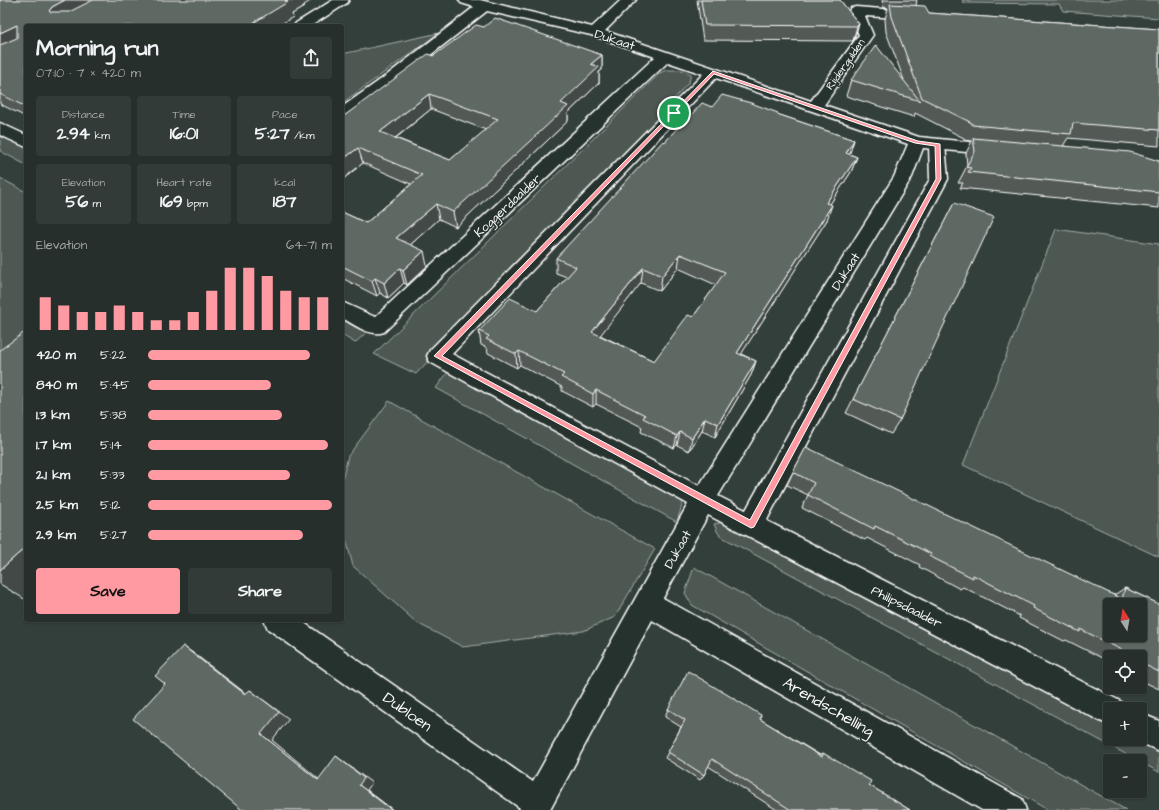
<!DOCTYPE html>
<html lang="en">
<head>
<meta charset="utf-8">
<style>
	:root { --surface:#262f2c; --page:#323b38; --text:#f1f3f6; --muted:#a4a9a9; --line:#424a48; --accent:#ff9aa2 }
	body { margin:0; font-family:"Architects Daughter",sans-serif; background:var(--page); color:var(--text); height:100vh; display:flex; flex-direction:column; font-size:15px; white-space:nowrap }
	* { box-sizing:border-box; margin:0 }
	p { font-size:13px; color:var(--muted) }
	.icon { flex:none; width:22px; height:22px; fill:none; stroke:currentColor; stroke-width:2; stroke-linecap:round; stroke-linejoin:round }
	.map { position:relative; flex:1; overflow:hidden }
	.side { position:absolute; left:24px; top:24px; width:320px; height:598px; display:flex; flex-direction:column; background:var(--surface); border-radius:4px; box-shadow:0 1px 3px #0004,0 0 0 1px var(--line) }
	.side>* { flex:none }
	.needle { width:26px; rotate:349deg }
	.buttons { position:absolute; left:1103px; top:598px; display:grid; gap:8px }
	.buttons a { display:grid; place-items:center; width:44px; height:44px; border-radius:4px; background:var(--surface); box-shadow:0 1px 3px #0004,0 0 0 1px var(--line); font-size:20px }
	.pin { position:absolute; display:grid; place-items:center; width:34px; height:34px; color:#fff; margin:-17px; border:2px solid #fff; border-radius:50%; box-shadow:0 1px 4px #0007 }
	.round { display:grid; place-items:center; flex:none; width:42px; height:42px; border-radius:4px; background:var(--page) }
	.headline { display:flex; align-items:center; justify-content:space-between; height:68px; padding:0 12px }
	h1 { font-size:22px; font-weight:800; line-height:30px }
	.figures { display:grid; grid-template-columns:repeat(3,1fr); gap:6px; height:68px; padding:4px 12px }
	.figures div { display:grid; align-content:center; border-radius:4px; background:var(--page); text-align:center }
	.figures b { font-size:17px; font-weight:800 }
	.figures small { font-size:11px; font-weight:400 }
	.figures p { font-size:11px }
	.chart { height:112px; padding:8px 12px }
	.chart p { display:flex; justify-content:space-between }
	.chart svg { width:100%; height:72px; margin-top:4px; stroke:var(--accent); stroke-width:6 }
	.action { display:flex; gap:8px; margin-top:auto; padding:8px 12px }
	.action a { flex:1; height:46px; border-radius:4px; background:var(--accent); color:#111; font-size:16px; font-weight:800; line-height:46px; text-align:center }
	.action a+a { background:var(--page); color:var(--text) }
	ul { padding:0 12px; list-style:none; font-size:13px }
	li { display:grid; grid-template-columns:64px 48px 1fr; align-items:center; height:30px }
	li i { height:10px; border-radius:5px; background:var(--accent) }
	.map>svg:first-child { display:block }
	.green { fill:#4d5853; stroke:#a6aca9 }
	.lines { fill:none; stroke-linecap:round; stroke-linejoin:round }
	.pedestrian-casing { stroke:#fff; stroke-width:3 }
	.minor-casing { stroke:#fff; stroke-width:3 }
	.pedestrian { fill:#26332d; fill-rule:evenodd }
	.minor { fill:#26332d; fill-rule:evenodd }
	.wall { fill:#525a56; stroke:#fff; fill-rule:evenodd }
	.shaded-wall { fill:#424a46; stroke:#fff }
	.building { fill:#5f6964; stroke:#fff; fill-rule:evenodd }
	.route { fill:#ff9aa2; stroke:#fff; fill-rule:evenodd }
	.labels { text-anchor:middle; stroke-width:3; stroke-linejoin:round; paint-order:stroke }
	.far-street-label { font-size:11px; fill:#fff; stroke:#26332d }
	.street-label { font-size:13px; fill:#fff; stroke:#26332d }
	.near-street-label { font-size:16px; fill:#fff; stroke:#26332d }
</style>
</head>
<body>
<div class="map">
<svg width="1159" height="810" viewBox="0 0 1159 810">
	<rect width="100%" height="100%" fill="#333f3a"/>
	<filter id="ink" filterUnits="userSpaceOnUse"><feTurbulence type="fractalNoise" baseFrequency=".025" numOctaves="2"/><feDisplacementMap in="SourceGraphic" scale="8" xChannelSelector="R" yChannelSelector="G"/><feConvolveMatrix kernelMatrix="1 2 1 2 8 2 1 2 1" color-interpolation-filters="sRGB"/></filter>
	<g filter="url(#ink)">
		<!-- green -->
		<g class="green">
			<polygon points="962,0 1159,0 1159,18 1063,11 1059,4 964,3"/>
			<polygon points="439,33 342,103 342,54"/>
			<polygon points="666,70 681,70 691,74 689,82 646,131 416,374 374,354 660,73"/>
			<polygon points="0,129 26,143 26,165 0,151"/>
			<polygon points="0,178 26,192 26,334 0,353"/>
			<polygon points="1056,229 1159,244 1159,557 963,465"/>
			<polygon points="342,312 372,327 355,343 342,335"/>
			<polygon points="448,372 684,498 677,522 436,388"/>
			<polygon points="389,401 655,549 615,617 583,631 463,647 417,623 353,566 342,524 342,481 348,456"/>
			<polygon points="729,521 1110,722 1110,739 1140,739 1159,748 1159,772 722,537 718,533 714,524"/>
			<polygon points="694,567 1126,810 1048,810 692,605 685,593"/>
		</g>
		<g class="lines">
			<!-- pedestrian casing -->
			<g class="pedestrian-casing">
				<polygon id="pedestrian" points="937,140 943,141 945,145 948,179 760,533 751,536 742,533 739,525 742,517 930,179 929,145 931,141"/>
			</g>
			<!-- minor casing -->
			<g class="minor-casing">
				<g id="minor">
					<polygon points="333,0 349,0 347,3 311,26 294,26 296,23"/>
					<path d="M459 0H480L592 27 621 0H636L605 31 811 101 859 35 849 11 851 8 856 7 921 12 923 15 921 18 916 19 865 16 873 35 824 105 919 137 999 145 1005 146 1007 150 1005 154 999 155 923 148 912 177 718 496 1120 701 1123 709H1110V725L1100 721 708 515 663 598 1022 799 1026 810H982L652 620 550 810H519L520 808 268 629 264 620H300L533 782 688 504 430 362 427 356 430 350 703 74 668 62 384 332C370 337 355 325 342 318V302L375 317 655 57 591 35 487 11 397 81 348 117 342 119V107L387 75 474 7 461 3ZM716 78 908 144 894 177 699 486 452 354Z"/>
					<polygon points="0,123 26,135 26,147 0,135"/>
					<polygon points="1140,713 1159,721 1159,751 1133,739 1140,739"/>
				</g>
			</g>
			<!-- pedestrian -->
			<use href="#pedestrian" class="pedestrian"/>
			<!-- minor -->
			<use href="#minor" class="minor"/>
		</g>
		<!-- wall -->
		<g class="wall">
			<polygon points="0,0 304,5 304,7 292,14 293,17 26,26 26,117 0,104"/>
			<polygon points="697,0 840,0 859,24 854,39 853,41 703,40"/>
			<polygon points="882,0 917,0 916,5 929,13 1159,29 1159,146 1068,138 1063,146 1159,161 1159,208 960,188 963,183 958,183 967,166 966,153 972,141 964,140 964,138 915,113 914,117 846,96 851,80 904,80 886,32 885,19 888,8 883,7"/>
			<path d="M484 27 602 55V70L599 72V83L568 113V121L456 227 439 219 410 245 427 266 407 285 404 283 388 298 380 293 377 296 342 278V212L366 223 411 184 363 163 342 180V116H344L433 56ZM431 109 486 130 450 160 396 138Z"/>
			<path d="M712 107 777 114 854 140 849 154 857 157 851 172 830 204 827 220 741 354 756 361 751 375 715 437 702 431 689 451 677 445 674 448 641 432 642 427 596 404 593 407 562 391V387L520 365 517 368 488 353 487 348 481 345 479 331 537 311 567 277 556 273V258L665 142 680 127ZM678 268 716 285 693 317 654 361 600 335 641 283 660 291Z"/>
			<polygon points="954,203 900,420 891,434 846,413"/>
			<polygon points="793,472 1114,595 1125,588 1159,604 1159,689 1140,680 1140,657 1110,657 1110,662 1066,640 1064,641 1019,618 1020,616 963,587 960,589 919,567 920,565 867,538 865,540 802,508 808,495 787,485"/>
			<polygon points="668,709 760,719 820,755 823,753 869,785 910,810 777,810 708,766 704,775 700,780 665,758 681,727 665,717"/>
		</g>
		<!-- shaded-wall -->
		<g class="shaded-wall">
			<polygon points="65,0 103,0 60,22 49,11 52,7"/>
			<polygon points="286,0 312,0 304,5 304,7 292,14 293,17 278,26 248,26"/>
			<polygon points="859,24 854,39 853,41 857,26"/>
			<polygon points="17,25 26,40 0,52 0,33"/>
			<polygon points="602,55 602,70 599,72 599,83 568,113 568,121 456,227 453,212 561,103 591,64"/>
			<polygon points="429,94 431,109 384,147 380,132"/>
			<polygon points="854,140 849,156 846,153"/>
			<polygon points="358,148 363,163 342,180 342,160"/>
			<polygon points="857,157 851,172 821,218 826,203"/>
			<polygon points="436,204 439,219 400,254 396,238"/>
			<polygon points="832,205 827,220 733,367 737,353"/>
			<polygon points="424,251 427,266 407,285 403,270"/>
			<polygon points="680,254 678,268 660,291 662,276"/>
			<polygon points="400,268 404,283 388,298 384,283"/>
			<polygon points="643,268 641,283 592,346 592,332"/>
			<polygon points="375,278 380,293 377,296 372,281"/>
			<polygon points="519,351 520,365 517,368 516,354"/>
			<polygon points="756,361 751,375 715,437 718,424"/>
			<polygon points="596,390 596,404 593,407 593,394"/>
			<polygon points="705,418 702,431 689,451 692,438"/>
			<polygon points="680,432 677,445 674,448 677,436"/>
			<polygon points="26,547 26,600 0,584 0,570"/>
			<polygon points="183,646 196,655 257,702 245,694"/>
			<polygon points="250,690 289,719 272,740 327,786 318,780 261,734"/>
			<polygon points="336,756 372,783 367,790 393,810 392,810 359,785"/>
		</g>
		<!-- building -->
		<g class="building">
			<polygon points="0,0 65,0 52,7 49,11 50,12 69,12 93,0 286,0 285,1 288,2 248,26 26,26 26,107 0,94 0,45 17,38 17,25 0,33"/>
			<polygon points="701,0 840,0 859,24 857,26 705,25"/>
			<polygon points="890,4 925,6 929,13 1159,29 1159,130 1073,123 1071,134 972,125 972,123 922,98 892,17"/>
			<path d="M495 18 602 55 591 64 599 67 561 103 568 106 453 212 436 204 396 238 424 251 403 270 400 268 384 283 375 278 372 281 342 266V212L366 223 422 175 358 148 342 160V116H344L428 54 433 56 476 25 484 27ZM429 94 498 119 450 160 380 132Z"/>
			<polygon points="876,45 920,101 851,80"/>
			<path d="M722 95 751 103 778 113 777 114 854 140 846 153 857 157 826 203 832 205 737 353 756 361 718 424 705 418 692 438 680 432 677 436 643 418 645 415 596 390 593 394 561 377 564 374 519 351 516 354 486 339 489 336 479 331 510 298 537 311 576 267 556 258 663 141 665 142 678 127H680L702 103 712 107ZM680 254 725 272 693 317 688 315 654 361 592 332 643 268 662 276Z"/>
			<polygon points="973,138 1130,152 1159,161 1159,192 968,172 971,168 966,167 975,151"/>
			<polygon points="954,203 994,217 900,420 853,399"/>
			<polygon points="26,331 26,547 0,570 0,350"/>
			<path d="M806 447 1122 599 1125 588 1159 604V672L1145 665 1146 662 1140 659V657H1136L1080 629V632L1033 608 1034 606 973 575V578L929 556 931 554 875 526 874 529 808 495 814 483 793 472ZM1110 605H1140V635H1110Z"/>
			<polygon points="183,646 245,694 250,690 279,712 261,734 318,780 336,756 364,778 359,785 392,810 242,810 133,719 165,684 155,676"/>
			<polygon points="688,671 761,715 760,719 822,757 823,753 871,781 869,785 910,810 791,810 712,759 704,775 668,752 685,720 668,709"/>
		</g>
	</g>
	<!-- route -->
	<path class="route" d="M713 71 918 141 940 144 941 179 754 527 751 528 434 356ZM714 74 915 143 935 146 936 179 750 520 442 356Z"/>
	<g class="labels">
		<!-- far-street labels -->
		<g class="far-street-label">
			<text transform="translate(845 64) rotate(-55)" y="4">Rijdergulden</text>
		</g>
		<!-- street labels -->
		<g class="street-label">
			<text transform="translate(615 39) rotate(18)" y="5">Dukaat</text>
			<text transform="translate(507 205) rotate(-43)" y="5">Koggerdaalder</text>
			<text transform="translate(845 271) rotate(-58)" y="5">Dukaat</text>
			<text transform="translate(677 549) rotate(-61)" y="5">Dukaat</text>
			<text transform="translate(907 606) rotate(27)" y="5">Philipsdaalder</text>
		</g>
		<!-- near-street labels -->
		<g class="near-street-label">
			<text transform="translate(829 706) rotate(30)" y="6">Arendschelling</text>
			<text transform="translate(408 711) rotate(35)" y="6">Dubloen</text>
		</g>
	</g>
</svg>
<div class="buttons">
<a><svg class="needle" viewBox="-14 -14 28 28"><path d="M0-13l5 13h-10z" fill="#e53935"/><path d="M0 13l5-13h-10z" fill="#a4a9a9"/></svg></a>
<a><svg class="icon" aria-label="locate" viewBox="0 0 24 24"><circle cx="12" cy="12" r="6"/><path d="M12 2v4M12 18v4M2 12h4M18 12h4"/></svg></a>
<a>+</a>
<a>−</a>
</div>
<div class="pin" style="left:674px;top:113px;background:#1e9e55"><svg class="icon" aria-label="arrive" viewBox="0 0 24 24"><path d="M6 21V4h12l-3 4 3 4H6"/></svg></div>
<section class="side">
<div class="headline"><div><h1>Morning run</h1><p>07:10 · 7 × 420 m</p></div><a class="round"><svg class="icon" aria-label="share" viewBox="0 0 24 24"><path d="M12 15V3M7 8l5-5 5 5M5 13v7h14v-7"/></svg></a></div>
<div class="figures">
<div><p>Distance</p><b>2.94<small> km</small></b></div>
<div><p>Time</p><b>16:01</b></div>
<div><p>Pace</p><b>5:27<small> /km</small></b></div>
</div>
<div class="figures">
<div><p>Elevation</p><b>56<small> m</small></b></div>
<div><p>Heart rate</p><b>169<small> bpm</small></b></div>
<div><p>kcal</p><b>187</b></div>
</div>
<div class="chart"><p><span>Elevation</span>64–71 m</p>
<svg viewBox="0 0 160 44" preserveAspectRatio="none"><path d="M5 44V24M15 44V29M25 44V33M35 44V33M45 44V29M55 44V33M65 44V38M75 44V38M85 44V33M95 44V20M105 44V6M115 44V6M125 44V11M135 44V20M145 44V24M155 44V24"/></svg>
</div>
<ul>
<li><b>420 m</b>5:22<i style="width:88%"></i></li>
<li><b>840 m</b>5:45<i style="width:67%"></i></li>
<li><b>1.3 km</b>5:38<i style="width:73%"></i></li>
<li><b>1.7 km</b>5:14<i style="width:98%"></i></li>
<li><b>2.1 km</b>5:33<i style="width:77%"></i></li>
<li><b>2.5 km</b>5:12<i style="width:100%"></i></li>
<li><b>2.9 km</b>5:27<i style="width:84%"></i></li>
</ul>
<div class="action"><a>Save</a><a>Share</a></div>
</section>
</div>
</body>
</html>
